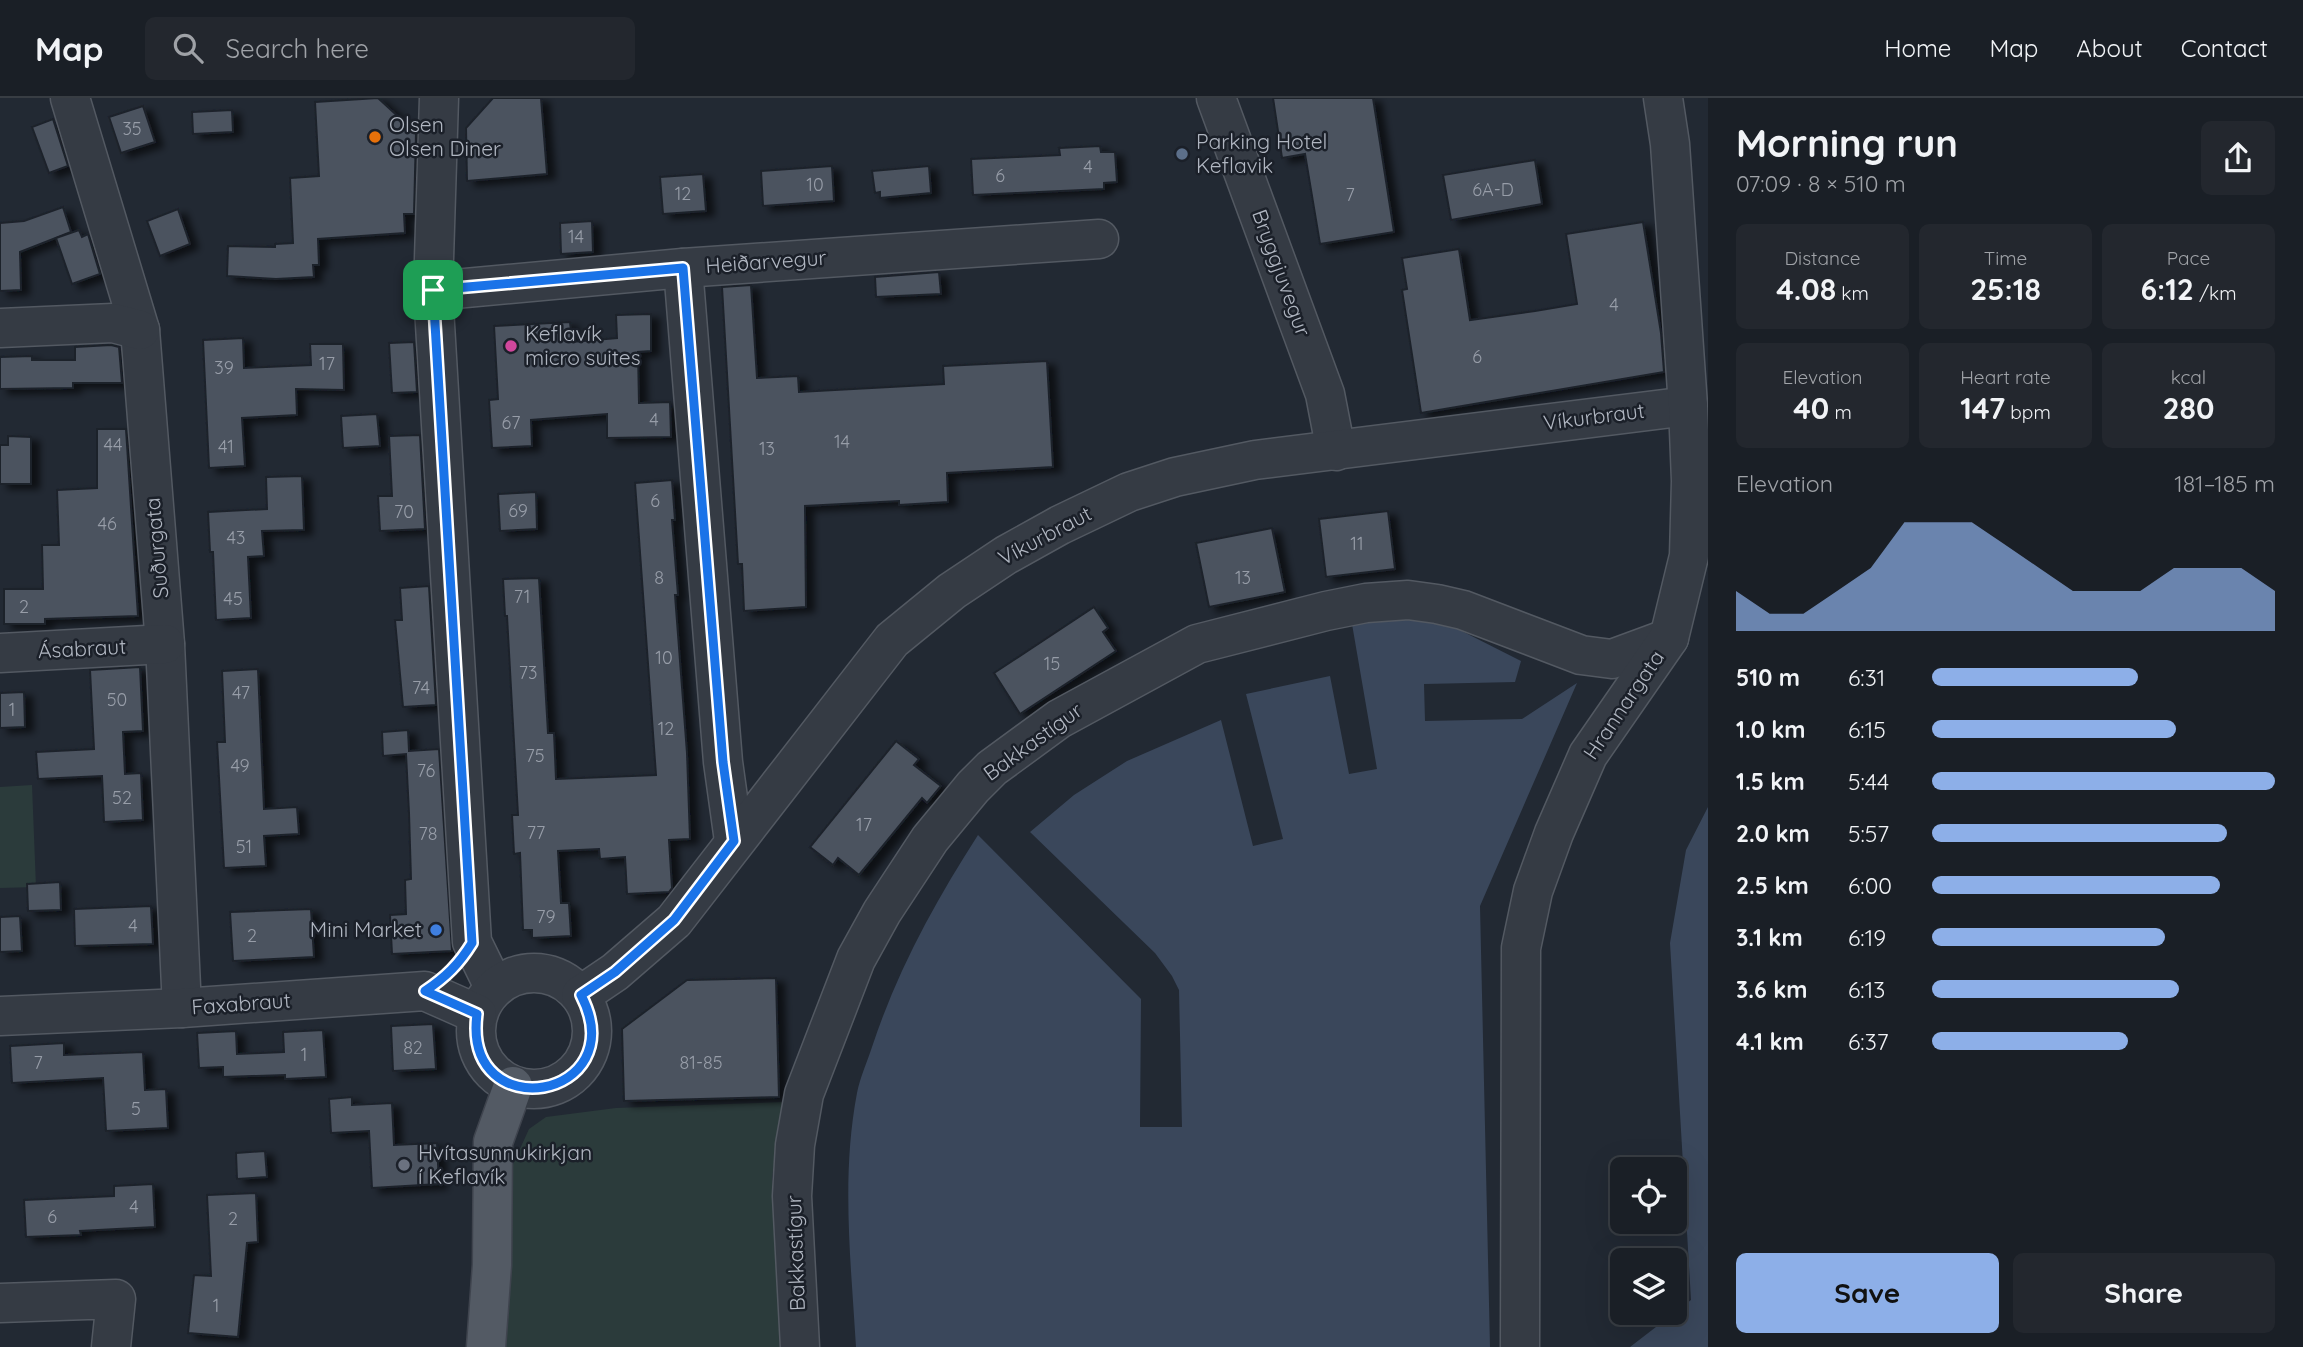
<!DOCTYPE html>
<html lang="en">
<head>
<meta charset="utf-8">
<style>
	:root { --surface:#1a1f26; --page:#23272e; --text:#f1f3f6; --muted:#9fa2a7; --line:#383d43; --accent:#8dafe8 }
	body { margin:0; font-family:Quicksand,sans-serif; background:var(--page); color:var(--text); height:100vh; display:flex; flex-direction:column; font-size:26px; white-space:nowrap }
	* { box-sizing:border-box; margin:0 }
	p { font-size:23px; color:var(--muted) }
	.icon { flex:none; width:38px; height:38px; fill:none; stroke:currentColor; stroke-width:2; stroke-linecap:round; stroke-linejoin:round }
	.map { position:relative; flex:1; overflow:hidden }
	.panel { display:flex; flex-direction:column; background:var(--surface); width:595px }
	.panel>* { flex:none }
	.fabs { position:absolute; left:1610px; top:1059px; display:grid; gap:14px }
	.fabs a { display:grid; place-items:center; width:77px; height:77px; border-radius:10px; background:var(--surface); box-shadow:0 7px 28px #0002,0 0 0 2px var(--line); font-size:35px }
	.pin { position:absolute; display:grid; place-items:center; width:60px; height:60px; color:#fff; margin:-30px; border-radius:14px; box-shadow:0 4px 10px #0006 }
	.round { display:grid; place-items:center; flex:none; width:74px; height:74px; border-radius:10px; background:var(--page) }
	.summary { display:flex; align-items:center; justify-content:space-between; height:119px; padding:0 28px }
	h1 { font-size:38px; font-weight:700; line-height:52px }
	.stats { display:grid; grid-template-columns:repeat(3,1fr); gap:10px; height:119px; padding:7px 28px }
	.stats div { display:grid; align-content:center; border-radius:10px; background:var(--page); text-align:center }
	.stats b { font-size:30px; font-weight:700 }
	.stats small { font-size:19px; font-weight:400 }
	.stats p { font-size:19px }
	.chart { height:196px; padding:14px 28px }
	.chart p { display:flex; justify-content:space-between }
	.chart svg { width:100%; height:126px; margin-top:7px; fill:var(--accent); opacity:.7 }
	.button { display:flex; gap:14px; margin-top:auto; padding:14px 28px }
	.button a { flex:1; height:80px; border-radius:10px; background:var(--accent); color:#111; font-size:28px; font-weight:700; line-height:80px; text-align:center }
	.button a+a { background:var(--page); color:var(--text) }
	ul { padding:0 28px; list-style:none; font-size:23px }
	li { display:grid; grid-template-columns:112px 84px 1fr; align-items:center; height:52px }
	li i { height:18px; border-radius:9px; background:var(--accent) }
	header { display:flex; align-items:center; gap:42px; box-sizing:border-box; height:98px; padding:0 35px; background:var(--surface); border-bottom:2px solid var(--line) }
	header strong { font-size:33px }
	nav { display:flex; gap:38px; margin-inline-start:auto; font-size:24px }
	.search { width:490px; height:63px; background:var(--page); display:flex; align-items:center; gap:18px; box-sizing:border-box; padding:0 24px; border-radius:10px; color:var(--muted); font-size:26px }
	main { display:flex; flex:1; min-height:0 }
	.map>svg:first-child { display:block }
	.green { fill:#2b3b3b }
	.water { fill:#3a475b }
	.building { fill:#4b535f; stroke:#1d222b; stroke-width:2; filter:url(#shadow) }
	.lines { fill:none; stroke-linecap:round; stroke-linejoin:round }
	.minor-casing { stroke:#535962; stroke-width:41 }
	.major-casing { stroke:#3f444e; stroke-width:41 }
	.minor { stroke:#353b44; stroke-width:38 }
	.major { stroke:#535a64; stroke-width:38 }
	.route-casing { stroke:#fff; stroke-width:14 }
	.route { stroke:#1a73e8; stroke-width:9 }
	.food-dot { fill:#e8710a; stroke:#1b2029; stroke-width:2.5 }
	.service-dot { fill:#5c6f8a; stroke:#1b2029; stroke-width:2.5 }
	.hotel-dot { fill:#d1479c; stroke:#1b2029; stroke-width:2.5 }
	.shop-dot { fill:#3f7fe0; stroke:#1b2029; stroke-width:2.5 }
	.worship-dot { fill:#6b7280; stroke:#1b2029; stroke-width:2.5 }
	.labels { text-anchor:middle; stroke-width:5; stroke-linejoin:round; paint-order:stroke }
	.number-label { font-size:18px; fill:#979da8 }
	.poi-label { font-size:21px; fill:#b0b6c1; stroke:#1b2029; text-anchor:start }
	.street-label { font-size:21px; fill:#b0b6c1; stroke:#1b2029 }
</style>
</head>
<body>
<header>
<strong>Map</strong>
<div class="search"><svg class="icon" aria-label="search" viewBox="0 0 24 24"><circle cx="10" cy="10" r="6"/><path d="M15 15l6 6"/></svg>Search here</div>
<nav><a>Home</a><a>Map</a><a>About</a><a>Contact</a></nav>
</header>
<main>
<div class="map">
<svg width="1708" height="1249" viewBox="0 0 1708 1249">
	<defs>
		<filter id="shadow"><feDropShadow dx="8" dy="4.5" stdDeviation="3.5" flood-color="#0009"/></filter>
	</defs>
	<rect width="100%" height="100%" fill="#222933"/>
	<!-- green -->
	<g class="green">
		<polygon points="32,687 36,789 0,790 0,689"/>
		<polygon points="784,1004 772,1079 781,1249 503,1249 510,1073 529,1031 546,1019 616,1010"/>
	</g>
	<!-- water -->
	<g class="water">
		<path d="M1421 516 1436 520 1521 563 1515 584 1424 586 1425 623 1522 621 1577 585 1480 808 1490 1249H856C851 1165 841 1079 857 995 860 980 867 964 872 949 897 873 935 804 978 737L1141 901 1140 1029H1182L1179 892 1172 878 1155 855 1030 734 1074 697 1127 663 1221 622 1253 748 1283 741 1246 596 1330 578 1349 676 1377 671 1352 526Z"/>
		<polygon points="1708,709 1708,1249 1630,1249 1691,1202 1670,845 1686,752"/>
	</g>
	<!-- building -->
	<g class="building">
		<polygon points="378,0 416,35 414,116 404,116 405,135 318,141 319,167 313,167 314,179 276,181 227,178 228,148 275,149 275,146 293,145 290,80 319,78 315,4"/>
		<polygon points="493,0 541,0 547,76 467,83 466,30"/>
		<polygon points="1273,0 1373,0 1394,134 1320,146 1305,56 1282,60"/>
		<polygon points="143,8 155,44 121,55 109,19"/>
		<polygon points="232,12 233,34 193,36 192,14"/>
		<polygon points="53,21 68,68 49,75 32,29"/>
		<polygon points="1100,48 1101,54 1115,54 1117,84 1104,85 1104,91 973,97 971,61 1060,57 1059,50"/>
		<polygon points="1535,62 1542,106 1451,122 1443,77"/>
		<polygon points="832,68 834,103 763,108 761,73"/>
		<polygon points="929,68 931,95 880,100 880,94 875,95 872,73"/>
		<polygon points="703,76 706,113 663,116 660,79"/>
		<polygon points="63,109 71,134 20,154 21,192 0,193 0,125 24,123"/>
		<polygon points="178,111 190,146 160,158 147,123"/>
		<polygon points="592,123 593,154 561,156 560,125"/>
		<polygon points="1643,124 1661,235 1664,274 1421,315 1402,192 1407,191 1402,160 1459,151 1470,222 1535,213 1577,206 1566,136"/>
		<polygon points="79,132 82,139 88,136 100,176 72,186 56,140"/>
		<polygon points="939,174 941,196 876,199 875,179"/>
		<polygon points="751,187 757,280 798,278 799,294 944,286 943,268 1047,263 1053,369 947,375 948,404 899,407 899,403 805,408 806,509 744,513 742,466 738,466 722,189"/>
		<polygon points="651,216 651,253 638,254 639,305 670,304 671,339 607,340 607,316 531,322 532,348 492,350 489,302 498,301 494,228 570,224 572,244 617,240 616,217"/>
		<polygon points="243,240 244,270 311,267 310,246 343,246 344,292 296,291 297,317 242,320 245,368 209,370 203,242"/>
		<polygon points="414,244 417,294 392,295 389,245"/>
		<polygon points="111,247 119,249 122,285 73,285 73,290 0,291 0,259 32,258 32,262 75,262 75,249"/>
		<polygon points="377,316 380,348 343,350 341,318"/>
		<polygon points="97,331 126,331 138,518 45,521 45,526 4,526 4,491 43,491 42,447 59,447 57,392 97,390"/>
		<polygon points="420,337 425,431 380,433 378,398 392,398 389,338"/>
		<polygon points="8,338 31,339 31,386 0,386 0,347 8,347"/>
		<polygon points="302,378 304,432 262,433 264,458 248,459 251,520 216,522 213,454 210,454 208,414 267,411 266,379"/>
		<polygon points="672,382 675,422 672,422 678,497 675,497 687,655 690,741 669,742 672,790 669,794 627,796 625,759 600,761 599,751 558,753 561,805 569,805 571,838 532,840 532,832 523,832 520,755 514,756 512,717 518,717 507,518 505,518 503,481 539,480 548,635 554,635 556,681 656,677 635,385"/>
		<polygon points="536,394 537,431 500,433 498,396"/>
		<polygon points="1388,413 1395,471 1326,479 1319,421"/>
		<polygon points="1272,430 1285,494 1209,509 1196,445"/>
		<polygon points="429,488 436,607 403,609 395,522 402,522 400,490"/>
		<polygon points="1094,509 1108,530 1103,534 1116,553 1020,616 994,575"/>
		<polygon points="140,569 143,633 123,634 125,676 141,675 143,722 104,724 102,678 38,681 36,654 94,651 90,572"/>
		<polygon points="258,571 264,711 297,709 299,736 264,738 266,768 224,770 217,644 225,644 222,573"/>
		<polygon points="24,594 25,629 0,630 0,595"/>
		<polygon points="408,632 409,653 439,651 452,853 392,856 390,817 406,816 405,782 411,781 409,715 406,656 383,658 382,634"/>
		<polygon points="896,643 919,661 914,667 941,688 927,705 922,700 859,777 838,760 833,767 810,749"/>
		<polygon points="60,784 61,812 28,813 27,786"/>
		<polygon points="151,808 153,846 75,848 74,811"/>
		<polygon points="311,811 314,859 233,863 230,814"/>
		<polygon points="20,818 22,853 0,854 0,819"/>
		<polygon points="776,880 779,999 624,1003 622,931 687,882"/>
		<polygon points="433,926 436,971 393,973 391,928"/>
		<polygon points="323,932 326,979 285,981 285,977 223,979 223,969 199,970 197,935 236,933 237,956 284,954 283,934"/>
		<polygon points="64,945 64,957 143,954 145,992 166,991 168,1030 106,1033 103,980 12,985 10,948"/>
		<polygon points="352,999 352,1007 392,1005 394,1047 437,1045 439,1086 372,1090 369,1033 331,1035 329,1001"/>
		<polygon points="265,1053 267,1079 237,1081 236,1055"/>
		<polygon points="153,1086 155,1129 80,1133 81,1137 26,1139 24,1102 114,1098 114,1088"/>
		<polygon points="256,1095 258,1144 247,1145 238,1239 188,1235 194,1177 211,1178 207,1097"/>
	</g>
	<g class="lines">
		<!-- minor casing -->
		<g class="minor-casing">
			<g id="minor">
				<polyline points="70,0 140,232 165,546 182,910"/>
				<polyline points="439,0 433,193 472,844 494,889"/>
				<polyline points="1216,0 1325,296 1336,353"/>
				<polyline points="683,170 723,664 734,743"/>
				<polyline points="433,193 683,170 1099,141"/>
				<polyline points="0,230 113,225 140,232"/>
				<polyline points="0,555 165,546"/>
				<circle cx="534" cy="933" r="58"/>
				<polyline points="581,897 615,874 674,823 892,542 952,493 1006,457 1060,427 1129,394 1175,379 1255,362 1688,308"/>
				<polyline points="0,918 182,910 425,893 477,916"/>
				<polyline points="0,1205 116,1201 111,1249"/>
				<polyline points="800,1249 792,1098 795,1047 804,996 856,861 882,814 930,741 973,689 992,670 1059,621 1197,546 1326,513 1366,505 1408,502 1437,506 1463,512 1581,557 1612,561 1669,540"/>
				<polyline points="1520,1249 1521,850 1533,793 1554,735 1588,657 1669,540 1689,458 1691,383 1688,308 1670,46 1663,0"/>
			</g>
		</g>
		<!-- major casing -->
		<g class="major-casing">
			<polyline id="major" points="486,1249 492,1167 493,1044 513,988"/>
		</g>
		<!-- minor -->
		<use href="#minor" class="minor"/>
		<!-- major -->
		<use href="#major" class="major"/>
	</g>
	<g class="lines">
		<!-- route casing -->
		<g class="route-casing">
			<path id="route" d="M683 170 723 664 734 743 674 822 615 874 581 897C635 1002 462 1031 477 916L425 893C446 879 459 866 472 845L433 192Z"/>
		</g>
		<!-- route -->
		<use href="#route" class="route"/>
	</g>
	<!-- markers -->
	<circle class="food-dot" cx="375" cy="39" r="7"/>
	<circle class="service-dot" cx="1182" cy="56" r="7"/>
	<circle class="hotel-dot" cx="511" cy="248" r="7"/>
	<circle class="shop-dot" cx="436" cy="832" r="7"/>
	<circle class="worship-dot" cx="404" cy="1067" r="7"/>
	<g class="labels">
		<!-- number labels -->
		<g class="number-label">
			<text x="132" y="37">35</text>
			<text x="1088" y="75">4</text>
			<text x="1000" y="84">6</text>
			<text x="815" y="93">10</text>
			<text x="1493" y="98">6A-D</text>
			<text x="683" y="102">12</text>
			<text x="1350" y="103">7</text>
			<text x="576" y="145">14</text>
			<text x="1614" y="213">4</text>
			<text x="1477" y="265">6</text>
			<text x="327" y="272">17</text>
			<text x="224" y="276">39</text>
			<text x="654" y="328">4</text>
			<text x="511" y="331">67</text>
			<text x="842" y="350">14</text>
			<text x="113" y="353">44</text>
			<text x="226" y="355">41</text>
			<text x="767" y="357">13</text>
			<text x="655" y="409">6</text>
			<text x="518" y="419">69</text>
			<text x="404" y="420">70</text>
			<text x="107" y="432">46</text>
			<text x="236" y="446">43</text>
			<text x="1357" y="452">11</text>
			<text x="659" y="486">8</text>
			<text x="1243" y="486">13</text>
			<text x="522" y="505">71</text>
			<text x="233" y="507">45</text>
			<text x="24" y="515">2</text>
			<text x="664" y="566">10</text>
			<text x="1052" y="572">15</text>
			<text x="528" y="581">73</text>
			<text x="421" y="596">74</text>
			<text x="241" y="601">47</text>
			<text x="117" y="608">50</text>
			<text x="12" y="618">1</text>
			<text x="666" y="637">12</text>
			<text x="535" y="664">75</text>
			<text x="240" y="674">49</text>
			<text x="426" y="679">76</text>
			<text x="122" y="706">52</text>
			<text x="864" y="733">17</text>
			<text x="536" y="741">77</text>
			<text x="428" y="742">78</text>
			<text x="244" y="755">51</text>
			<text x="546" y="825">79</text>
			<text x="133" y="834">4</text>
			<text x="252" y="844">2</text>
			<text x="413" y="956">82</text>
			<text x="304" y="963">1</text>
			<text x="38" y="971">7</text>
			<text x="701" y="971">81-85</text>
			<text x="136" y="1017">5</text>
			<text x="134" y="1115">4</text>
			<text x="52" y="1125">6</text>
			<text x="233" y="1127">2</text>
			<text x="216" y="1214">1</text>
		</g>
		<!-- poi labels -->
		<g class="poi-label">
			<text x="389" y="34">Olsen<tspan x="389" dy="24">Olsen Diner</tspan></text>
			<text x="1196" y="51">Parking Hotel<tspan x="1196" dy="24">Keflavik</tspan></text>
			<text x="525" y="243">Keflavík<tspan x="525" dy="24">micro suites</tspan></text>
			<text x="422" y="839" text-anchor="end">Mini Market</text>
			<text x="418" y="1062">Hvítasunnukirkjan<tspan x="418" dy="24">í Keflavík</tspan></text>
		</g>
		<!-- street labels -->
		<g class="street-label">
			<text transform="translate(766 164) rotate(-4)" y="7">Heiðarvegur</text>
			<text transform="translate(1281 175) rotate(70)" y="7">Bryggjuvegur</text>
			<text transform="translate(1594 319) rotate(-7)" y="7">Víkurbraut</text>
			<text transform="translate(1045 438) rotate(-28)" y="7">Víkurbraut</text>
			<text transform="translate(157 450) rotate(-95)" y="7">Suðurgata</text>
			<text transform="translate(82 551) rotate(-3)" y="7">Ásabraut</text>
			<text transform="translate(1624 607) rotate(-56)" y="7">Hrannargata</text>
			<text transform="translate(1033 644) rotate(-36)" y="7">Bakkastígur</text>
			<text transform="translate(241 906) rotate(-4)" y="7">Faxabraut</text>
			<text transform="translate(796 1155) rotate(-92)" y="7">Bakkastígur</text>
		</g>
	</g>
</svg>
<div class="fabs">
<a><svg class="icon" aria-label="locate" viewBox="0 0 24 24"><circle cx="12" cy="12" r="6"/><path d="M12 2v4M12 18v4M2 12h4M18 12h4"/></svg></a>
<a><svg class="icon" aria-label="layers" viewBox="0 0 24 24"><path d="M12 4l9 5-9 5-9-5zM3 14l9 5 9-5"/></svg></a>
</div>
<div class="pin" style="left:433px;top:192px;background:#1e9e55"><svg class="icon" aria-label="arrive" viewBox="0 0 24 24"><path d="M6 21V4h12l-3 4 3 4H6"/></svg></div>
</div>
<section class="panel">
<div class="summary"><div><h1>Morning run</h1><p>07:09 · 8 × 510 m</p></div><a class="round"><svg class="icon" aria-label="share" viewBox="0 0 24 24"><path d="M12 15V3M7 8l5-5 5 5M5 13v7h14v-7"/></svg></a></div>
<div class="stats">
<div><p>Distance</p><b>4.08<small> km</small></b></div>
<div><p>Time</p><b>25:18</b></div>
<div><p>Pace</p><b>6:12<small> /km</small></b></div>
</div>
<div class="stats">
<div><p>Elevation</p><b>40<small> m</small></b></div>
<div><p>Heart rate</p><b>147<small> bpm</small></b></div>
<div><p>kcal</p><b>280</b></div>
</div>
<div class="chart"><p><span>Elevation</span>181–185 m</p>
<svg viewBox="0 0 160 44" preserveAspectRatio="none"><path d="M0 44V30L10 38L20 38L30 30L40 22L50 6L60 6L70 6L80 14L90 22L100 30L110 30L120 30L130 22L140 22L150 22L160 30V44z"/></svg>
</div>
<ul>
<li><b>510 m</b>6:31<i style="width:60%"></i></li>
<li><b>1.0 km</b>6:15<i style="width:71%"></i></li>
<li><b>1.5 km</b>5:44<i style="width:100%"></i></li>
<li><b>2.0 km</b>5:57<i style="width:86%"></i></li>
<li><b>2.5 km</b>6:00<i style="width:84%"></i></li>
<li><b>3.1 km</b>6:19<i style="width:68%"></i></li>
<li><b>3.6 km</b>6:13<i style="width:72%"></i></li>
<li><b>4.1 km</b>6:37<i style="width:57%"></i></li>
</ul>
<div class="button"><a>Save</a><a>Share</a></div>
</section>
</main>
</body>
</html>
